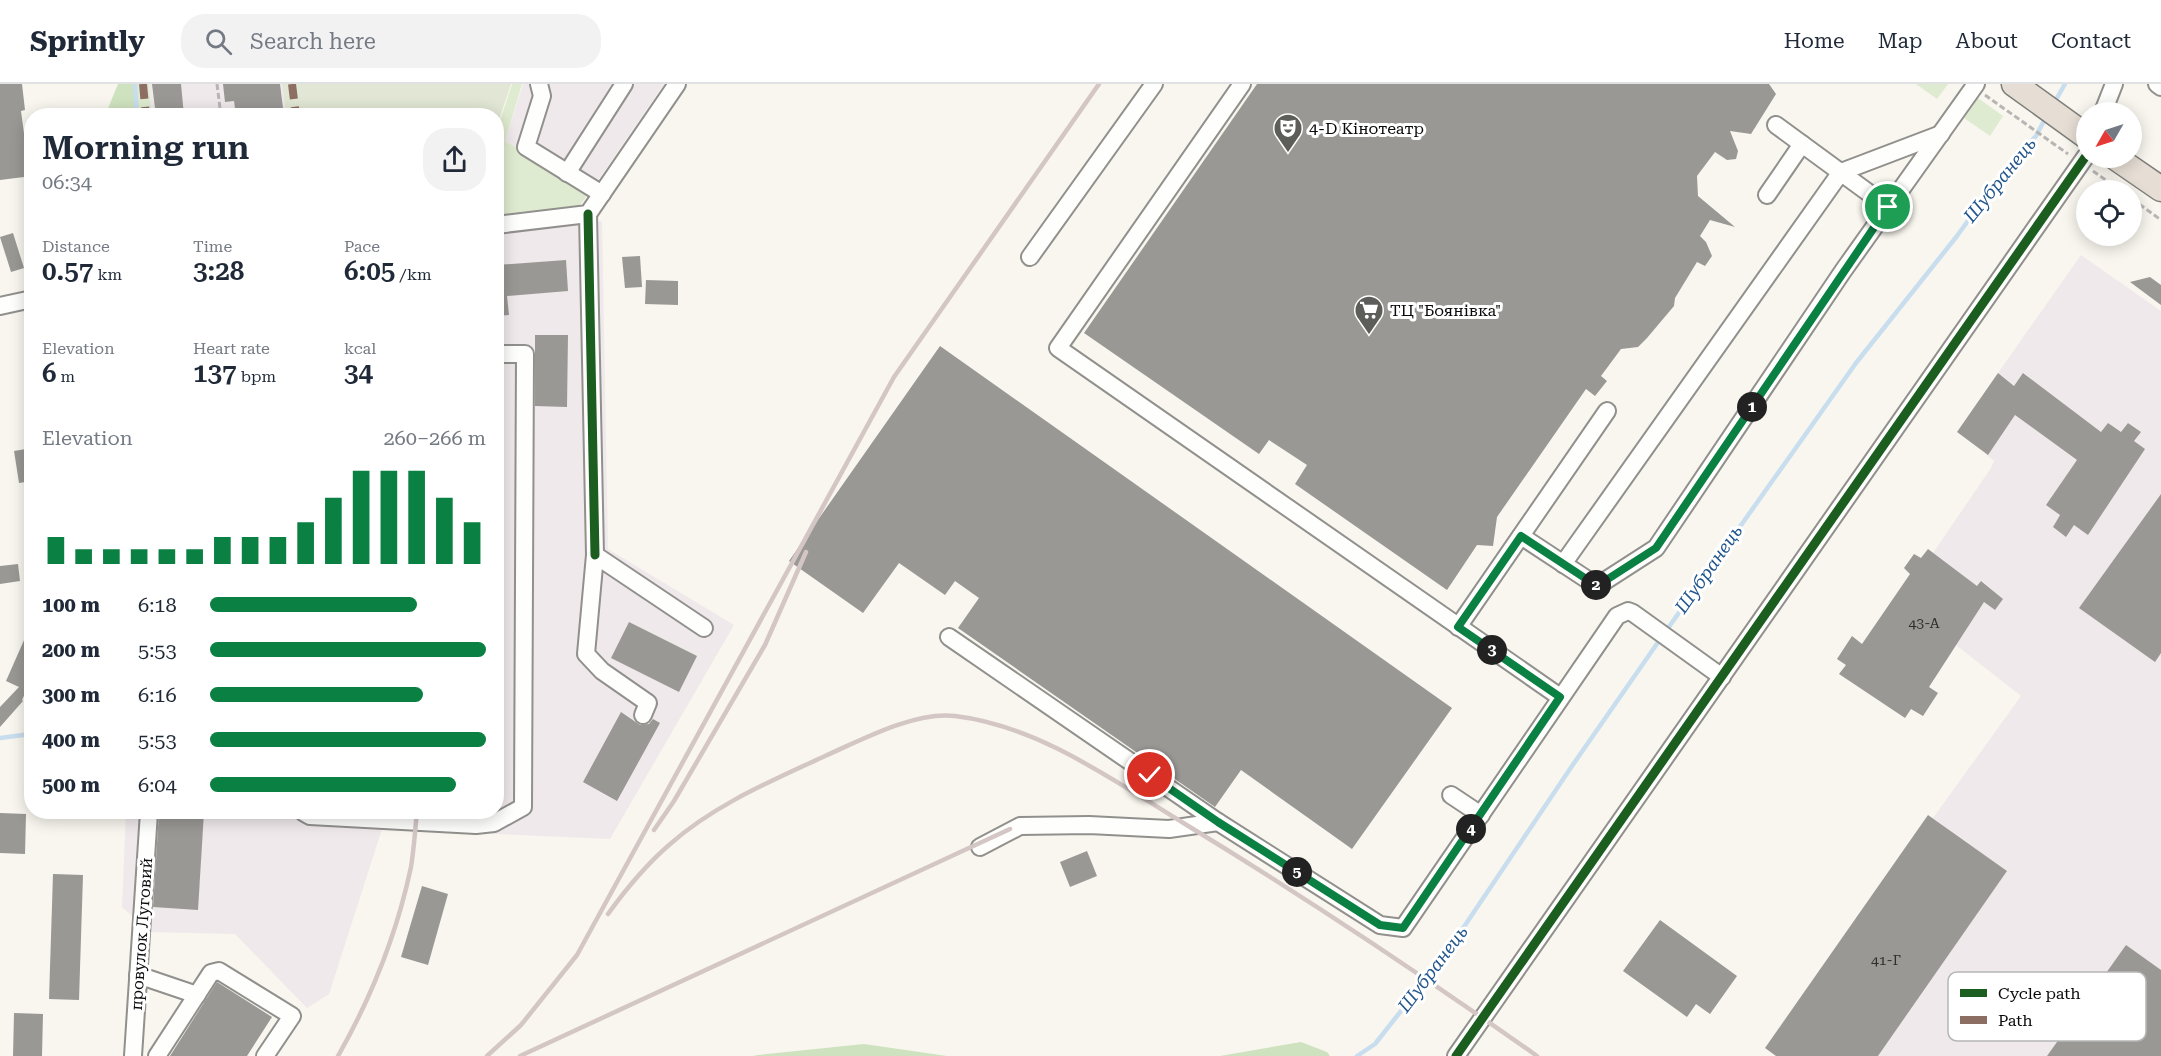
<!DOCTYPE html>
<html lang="en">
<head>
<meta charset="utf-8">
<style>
	:root { --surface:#fff; --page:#f2f2f3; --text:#1f2937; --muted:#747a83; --line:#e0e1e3; --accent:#0b8043 }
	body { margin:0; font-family:"Roboto Serif",serif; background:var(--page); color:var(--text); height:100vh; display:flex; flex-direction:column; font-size:22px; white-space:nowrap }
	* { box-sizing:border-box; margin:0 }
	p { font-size:20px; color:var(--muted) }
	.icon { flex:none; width:33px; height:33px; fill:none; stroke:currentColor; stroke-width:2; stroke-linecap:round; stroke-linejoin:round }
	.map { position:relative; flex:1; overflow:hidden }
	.drawer { position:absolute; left:24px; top:24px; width:480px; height:711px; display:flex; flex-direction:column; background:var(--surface); border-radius:24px; box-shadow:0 3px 15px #0003 }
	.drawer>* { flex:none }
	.needle { width:39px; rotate:231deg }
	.controls { position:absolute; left:2076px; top:18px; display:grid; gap:12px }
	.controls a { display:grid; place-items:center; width:66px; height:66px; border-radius:50%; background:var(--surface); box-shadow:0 3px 15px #0003; font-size:30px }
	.pin { position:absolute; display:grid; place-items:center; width:51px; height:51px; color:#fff; margin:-26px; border:3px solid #fff; border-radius:50%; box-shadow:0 2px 6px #0007 }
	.km { position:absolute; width:30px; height:30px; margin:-15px; border-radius:50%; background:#222; color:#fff; font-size:16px; line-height:30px; text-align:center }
	.round { display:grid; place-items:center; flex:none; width:63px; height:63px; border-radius:24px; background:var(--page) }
	.summary { display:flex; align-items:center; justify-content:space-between; height:102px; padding:0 18px }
	h1 { font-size:33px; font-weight:600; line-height:45px }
	.metrics { display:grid; grid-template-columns:repeat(3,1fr); gap:9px; height:102px; padding:6px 18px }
	.metrics div { display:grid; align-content:center }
	.metrics b { font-size:26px; font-weight:600 }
	.metrics small { font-size:16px; font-weight:400 }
	.metrics p { font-size:16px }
	.chart { height:168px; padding:12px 18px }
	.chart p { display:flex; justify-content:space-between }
	.chart svg { width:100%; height:108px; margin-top:6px; stroke:var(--accent); stroke-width:6 }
	ul { padding:0 18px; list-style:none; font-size:20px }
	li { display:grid; grid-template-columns:96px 72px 1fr; align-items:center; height:45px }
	li i { height:15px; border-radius:8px; background:var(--accent) }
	header { display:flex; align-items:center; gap:36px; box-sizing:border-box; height:84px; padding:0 30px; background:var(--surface); border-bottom:2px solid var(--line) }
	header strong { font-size:28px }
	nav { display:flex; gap:33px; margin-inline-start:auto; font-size:21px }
	.search { width:420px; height:54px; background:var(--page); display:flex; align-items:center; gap:15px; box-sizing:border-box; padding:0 21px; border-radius:24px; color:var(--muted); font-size:22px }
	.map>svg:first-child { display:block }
	.industrial { fill:#efe9eb }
	.green { fill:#dfebd0 }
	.forest { fill:#cfe2bf }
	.cemetery { fill:#e1e7d4 }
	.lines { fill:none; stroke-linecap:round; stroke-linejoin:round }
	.stream { stroke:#c8deee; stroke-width:4.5 }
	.building { fill:#9a9894 }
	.minor-casing { stroke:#91908d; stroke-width:20 }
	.highway-casing { stroke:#7e7e7a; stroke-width:27 }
	.path { stroke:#b7b6b5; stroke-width:3; stroke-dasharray:6 3; stroke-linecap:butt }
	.minor { stroke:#fefefc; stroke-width:16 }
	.highway { stroke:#e6ded4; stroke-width:24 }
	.rail { stroke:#d3c6c4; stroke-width:4.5 }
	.quiet { stroke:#8d6e63; stroke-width:8; stroke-dasharray:15 8; stroke-linecap:butt }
	.cycleway-casing { stroke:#fff; stroke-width:13 }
	.cycleway { stroke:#1b5e20; stroke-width:9 }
	.route-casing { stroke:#fff; stroke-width:12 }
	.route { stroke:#0b8043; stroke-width:8 }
	.labels { text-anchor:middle; stroke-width:6; stroke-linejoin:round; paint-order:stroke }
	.number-label { font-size:14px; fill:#2e2e2c }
	.poi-label { font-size:16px; fill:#0a0a0a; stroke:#fff; text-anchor:start }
	.street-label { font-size:16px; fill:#0a0a0a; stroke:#fff }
	.water-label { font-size:18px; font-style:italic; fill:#22568c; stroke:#fff }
	.key { fill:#fff; stroke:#b6b6b6; stroke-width:1.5 }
	.key-label { font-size:16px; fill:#0a0a0a }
</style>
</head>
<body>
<header>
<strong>Sprintly</strong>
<div class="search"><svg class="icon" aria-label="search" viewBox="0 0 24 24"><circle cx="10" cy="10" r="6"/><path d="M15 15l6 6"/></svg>Search here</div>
<nav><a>Home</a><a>Map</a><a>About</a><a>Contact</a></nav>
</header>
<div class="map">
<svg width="2161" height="972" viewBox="0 0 2161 972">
	<rect width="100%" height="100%" fill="#f8f6ee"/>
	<!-- industrial -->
	<g class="industrial">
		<polygon points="149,0 282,0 286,31 152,31"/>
		<polygon points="523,0 664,0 590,108 505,57"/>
		<polygon points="602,137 608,465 734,541 610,755 382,745 329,910 307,924 235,850 150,848 122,823 126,728 496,728 497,148"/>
		<polygon points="2081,171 2161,227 2161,972 1878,972 2007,787 1933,734 2021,612 1956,561 1984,518 1995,526 2003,515 1982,497 1977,502 1933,469 1991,384 1994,377 1987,371 2015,331 2077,376 2060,431 2053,443 2065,452 2074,441 2088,450 2144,365 2134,357 2141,348 2128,339 2121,348 2101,348 2024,289 2014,302 1998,289"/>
	</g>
	<!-- green -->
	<g class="green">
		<polygon points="136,0 149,0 152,31 140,31"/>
		<polygon points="512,0 522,0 505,57 590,108 577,125 497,136 497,46"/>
		<polygon points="1916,0 1948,0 1937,15"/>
		<polygon points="1978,14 2003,32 1990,52 1964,34"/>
	</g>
	<!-- forest -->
	<g class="forest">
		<polygon points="118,0 136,0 140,31 102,31 107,27"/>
		<polygon points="1301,958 1327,968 1330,972 1220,972"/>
		<polygon points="864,960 947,972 753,972 758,971"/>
	</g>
	<!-- cemetery -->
	<polygon class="cemetery" points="282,0 511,0 497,42 496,32 286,31"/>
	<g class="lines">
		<!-- stream -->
		<g class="stream">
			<polyline points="135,0 137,32"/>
			<polyline points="2053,21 2065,0"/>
			<polyline points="1666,547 1856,279 1957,152 2001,91 2036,52 2046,33"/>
			<polyline points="0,654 23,651 32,647"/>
			<polyline points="1357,972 1375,960 1445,871 1572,682 1661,554"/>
		</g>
	</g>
	<!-- building -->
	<g class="building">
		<polygon points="0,0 22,0 25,26 21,27 28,79 32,78 32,92 0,96"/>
		<polygon points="152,0 181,0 184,32 156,32"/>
		<polygon points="223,0 280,0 284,32 236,32 234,17 225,18"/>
		<polygon points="1257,0 1769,0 1776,10 1751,50 1730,47 1738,67 1736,75 1727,76 1715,68 1697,92 1698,112 1735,143 1710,136 1700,152 1706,158 1712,172 1705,182 1697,178 1675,214 1674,222 1647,254 1638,263 1621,265 1601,292 1607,297 1595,312 1586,305 1497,433 1493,462 1477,461 1447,506 1295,400 1307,381 1269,356 1259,370 1084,249"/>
		<polygon points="13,149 24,184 11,188 0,153"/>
		<polygon points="640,172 642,203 625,204 622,173"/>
		<polygon points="566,176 568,207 507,212 509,231 496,232 496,181"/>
		<polygon points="2150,193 2161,201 2161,221 2130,198"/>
		<polygon points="646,196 678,197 678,221 645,220"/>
		<polygon points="535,251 568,251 567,323 535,322"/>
		<polygon points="940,262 1452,624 1352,765 1241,686 1215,723 958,544 979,514 955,497 945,511 899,479 863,529 789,477"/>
		<polygon points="1998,289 2014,302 2023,289 2101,348 2108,339 2121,348 2128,339 2141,348 2134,357 2145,365 2088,451 2074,441 2066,453 2053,443 2060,431 2046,421 2077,376 2015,331 1988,371 1957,348"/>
		<polygon points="32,364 32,397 19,399 14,367"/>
		<polygon points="2161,410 2161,569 2155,578 2079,524"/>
		<polygon points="1928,465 1977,502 1981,497 2003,515 1995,526 1984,518 1929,603 1938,609 1923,632 1911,625 1905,634 1839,590 1846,581 1837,575 1852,552 1862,560 1910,490 1904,484 1914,470 1921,474"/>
		<polygon points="18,480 20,497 0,500 0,482"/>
		<polygon points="32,538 32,594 22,616 23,617 0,643 0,623 19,603 6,597"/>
		<polygon points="629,538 697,572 679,608 611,574"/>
		<polygon points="621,628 640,641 649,640 653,635 660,639 617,717 583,698"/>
		<polygon points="159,728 204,728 198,826 153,823"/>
		<polygon points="0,729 26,730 25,770 0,769"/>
		<polygon points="1928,731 2007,787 1878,972 1776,972 1765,964"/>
		<polygon points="1087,767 1097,792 1070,803 1060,778"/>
		<polygon points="53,790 83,791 79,916 49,915"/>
		<polygon points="422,802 448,810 428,881 401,873"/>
		<polygon points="1660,836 1737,892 1710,930 1696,920 1687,933 1623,887"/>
		<polygon points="2126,861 2161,886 2161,972 2047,972"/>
		<polygon points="217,898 272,933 247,972 170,972"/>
		<polygon points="14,929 43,930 42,972 13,972"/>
	</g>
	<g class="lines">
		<!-- minor casing -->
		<g class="minor-casing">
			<g id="minor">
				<polyline points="539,0 542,12 526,63 602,110"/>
				<polyline points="1242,0 1058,264 1560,613"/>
				<polyline points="2157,0 2161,3"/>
				<polyline points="2103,28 2114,0"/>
				<polyline points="1776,41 1888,123"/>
				<polyline points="567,89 624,0"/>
				<polyline points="1767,111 1802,60"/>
				<polyline points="588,130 595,471"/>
				<polyline points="496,141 588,130 677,0"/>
				<polyline points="1030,173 1154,0"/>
				<polyline points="0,222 32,215"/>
				<polyline points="1521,452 1597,502 1656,464 1843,187 1976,0"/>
				<polyline points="1563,480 1841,88 1941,50"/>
				<polyline points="1458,543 1607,327"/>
				<polyline points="949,553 1218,738 1380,841 1403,844 1617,532 1628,527 1633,529 1722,593"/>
				<polyline points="643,631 648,619 602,587 586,570 595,471 704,544"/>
				<polyline points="1451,711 1481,731"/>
				<polyline points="303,728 310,732 476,741 494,739 523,723 525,270 496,270"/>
				<polyline points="980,763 1020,742 1089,741 1169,745 1218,738"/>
				<polyline points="138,891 197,911"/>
				<polyline points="133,972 149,728"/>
				<polyline points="157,972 211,889 219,887 292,932 265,972"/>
				<polyline points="1456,972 2086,72"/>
			</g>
		</g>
		<!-- highway casing -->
		<g class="highway-casing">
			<g id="highway">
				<polyline points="2014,0 2086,52"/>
				<polyline points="2116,74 2161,105"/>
			</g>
		</g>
		<!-- path -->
		<g class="path">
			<polyline points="217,0 221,32"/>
			<polyline points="1985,11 2068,70"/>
			<polyline points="2093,87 2120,106"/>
			<polyline points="2132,115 2161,136"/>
		</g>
		<!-- minor -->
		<use href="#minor" class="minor"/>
		<!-- highway -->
		<use href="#highway" class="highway"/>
		<!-- rail -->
		<g class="rail">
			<polyline points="654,746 674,717 765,561 806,468"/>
			<path d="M608 830C626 805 646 781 669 761 714 721 771 697 825 672 861 656 915 627 955 632 1039 642 1114 697 1185 740 1305 813 1422 891 1537 972"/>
			<path d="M338 972C371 914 397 849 411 783 414 765 415 746 417 728"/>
			<polyline points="487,972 521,941 577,871 894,293 1099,0"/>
			<polyline points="520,972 1010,745"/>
		</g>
		<!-- quiet -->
		<g class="quiet">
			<polyline points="143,0 146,32"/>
			<polyline points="292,0 296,32"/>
		</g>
		<!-- cycleway casing -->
		<g class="cycleway-casing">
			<g id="cycleway">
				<polyline points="588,130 595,471"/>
				<polyline points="1456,972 2086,72"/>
			</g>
		</g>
		<!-- cycleway -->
		<use href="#cycleway" class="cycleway"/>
	</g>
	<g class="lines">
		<!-- route casing -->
		<g class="route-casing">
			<polyline id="route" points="1150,691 1218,738 1380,841 1403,844 1560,613 1458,543 1521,452 1597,502 1656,464 1888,123"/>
		</g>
		<!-- route -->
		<use href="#route" class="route"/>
	</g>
	<!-- icons -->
	<defs>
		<g id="theatre-pin" transform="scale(1.5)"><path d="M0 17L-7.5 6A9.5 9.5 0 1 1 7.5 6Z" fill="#5d5d5a" stroke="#fff"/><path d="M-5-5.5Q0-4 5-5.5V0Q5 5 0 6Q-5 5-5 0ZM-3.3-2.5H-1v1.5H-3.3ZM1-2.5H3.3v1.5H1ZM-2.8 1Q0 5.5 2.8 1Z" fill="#fff"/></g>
		<g id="supermarket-pin" transform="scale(1.5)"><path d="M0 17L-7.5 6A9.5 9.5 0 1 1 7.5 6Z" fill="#5d5d5a" stroke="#fff"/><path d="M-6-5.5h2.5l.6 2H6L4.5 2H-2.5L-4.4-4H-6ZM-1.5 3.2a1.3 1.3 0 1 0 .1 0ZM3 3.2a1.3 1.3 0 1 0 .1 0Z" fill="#fff"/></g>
	</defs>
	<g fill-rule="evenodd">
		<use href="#theatre-pin" x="1288" y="44"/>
		<use href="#supermarket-pin" x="1369" y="226"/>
	</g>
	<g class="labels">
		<!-- number labels -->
		<g class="number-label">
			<text x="1924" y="544">43-А</text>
			<text x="1886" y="881">41-Г</text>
		</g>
		<!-- poi labels -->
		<g class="poi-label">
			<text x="1309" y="50">4-D Кінотеатр</text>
			<text x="1390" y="232">ТЦ "Боянівка"</text>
		</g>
		<!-- street labels -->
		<g class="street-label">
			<text transform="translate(141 850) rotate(-86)" y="6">провулок Луговий</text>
		</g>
		<!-- water labels -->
		<g class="water-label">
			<text transform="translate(2000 96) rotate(-51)" y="6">Шубранець</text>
			<text transform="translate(1709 485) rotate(-55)" y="6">Шубранець</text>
			<text transform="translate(1433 885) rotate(-53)" y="6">Шубранець</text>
		</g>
	</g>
	<!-- legend -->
	<rect x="1948" y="888" width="198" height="69" rx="9" class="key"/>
	<rect x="1960" y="905" width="27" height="8" fill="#1b5e20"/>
	<rect x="1960" y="932" width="27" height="8" fill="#8d6e63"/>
	<g class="key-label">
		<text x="1998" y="915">Cycle path</text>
		<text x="1998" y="942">Path</text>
	</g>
</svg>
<div class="controls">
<a><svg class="needle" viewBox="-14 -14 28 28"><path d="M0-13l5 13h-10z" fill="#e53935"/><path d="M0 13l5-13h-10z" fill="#747a83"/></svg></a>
<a><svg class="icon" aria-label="locate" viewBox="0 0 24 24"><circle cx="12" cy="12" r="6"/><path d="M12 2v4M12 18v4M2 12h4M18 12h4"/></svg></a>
</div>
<div class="pin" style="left:1888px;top:123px;background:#1e9e55"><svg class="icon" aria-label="arrive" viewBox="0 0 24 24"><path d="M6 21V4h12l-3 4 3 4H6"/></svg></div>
<div class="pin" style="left:1150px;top:691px;background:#d93025"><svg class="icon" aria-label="check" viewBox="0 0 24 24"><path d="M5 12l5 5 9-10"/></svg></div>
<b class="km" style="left:1752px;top:323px">1</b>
<b class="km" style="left:1596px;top:501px">2</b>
<b class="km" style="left:1492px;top:566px">3</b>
<b class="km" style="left:1471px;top:745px">4</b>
<b class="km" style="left:1297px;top:788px">5</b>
<section class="drawer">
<div class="summary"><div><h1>Morning run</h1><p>06:34</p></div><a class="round"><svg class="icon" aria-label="share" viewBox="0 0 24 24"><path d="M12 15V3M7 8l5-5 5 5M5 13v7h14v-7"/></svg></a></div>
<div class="metrics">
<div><p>Distance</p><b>0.57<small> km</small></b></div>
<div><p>Time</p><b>3:28</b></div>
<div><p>Pace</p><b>6:05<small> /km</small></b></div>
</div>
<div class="metrics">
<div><p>Elevation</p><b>6<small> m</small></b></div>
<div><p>Heart rate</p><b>137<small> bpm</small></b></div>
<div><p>kcal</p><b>34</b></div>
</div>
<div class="chart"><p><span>Elevation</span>260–266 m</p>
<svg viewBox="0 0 160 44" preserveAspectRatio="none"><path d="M5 44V33M15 44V38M25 44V38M35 44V38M45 44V38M55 44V38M65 44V33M75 44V33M85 44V33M95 44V27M105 44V17M115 44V6M125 44V6M135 44V6M145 44V17M155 44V27"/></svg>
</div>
<ul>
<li><b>100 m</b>6:18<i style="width:75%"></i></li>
<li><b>200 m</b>5:53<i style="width:100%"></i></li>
<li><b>300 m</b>6:16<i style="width:77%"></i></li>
<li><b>400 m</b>5:53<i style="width:100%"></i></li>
<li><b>500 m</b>6:04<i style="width:89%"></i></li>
</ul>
</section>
</div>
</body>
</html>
